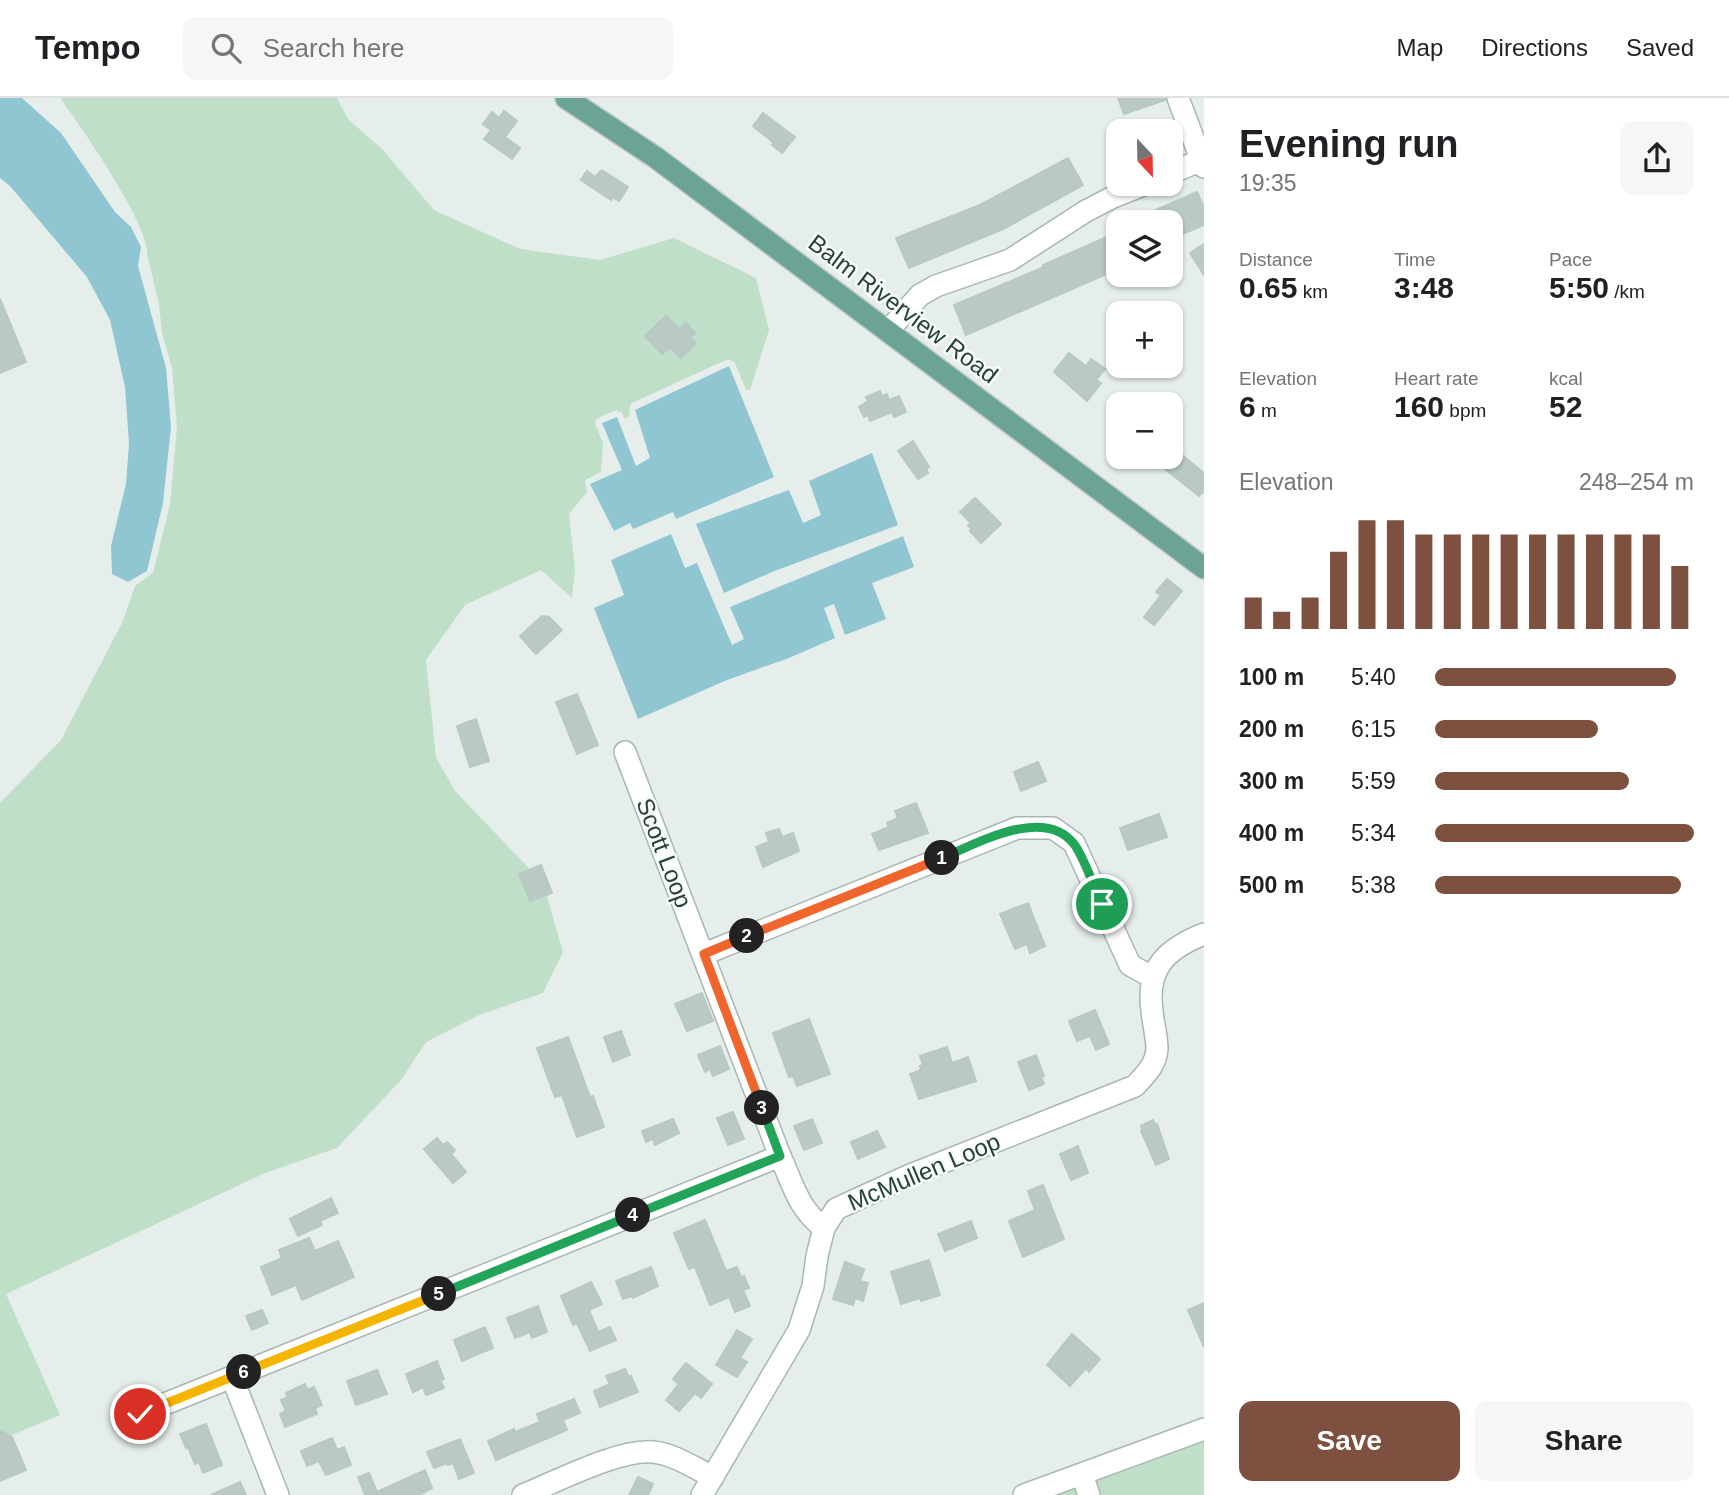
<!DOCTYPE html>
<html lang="en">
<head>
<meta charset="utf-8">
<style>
	:root { --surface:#fff; --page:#f6f6f6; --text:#202124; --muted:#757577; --line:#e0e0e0; --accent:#7d5040 }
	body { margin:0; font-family:Helvetica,sans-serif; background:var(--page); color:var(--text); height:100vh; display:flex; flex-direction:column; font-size:26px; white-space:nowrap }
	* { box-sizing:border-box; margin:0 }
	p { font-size:23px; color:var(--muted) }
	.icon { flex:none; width:38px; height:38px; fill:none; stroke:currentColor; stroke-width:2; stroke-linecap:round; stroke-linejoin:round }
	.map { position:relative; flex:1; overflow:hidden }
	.sheet { display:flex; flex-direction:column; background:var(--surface); width:525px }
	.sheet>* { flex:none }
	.needle { width:46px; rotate:158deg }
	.controls { position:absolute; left:1106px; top:21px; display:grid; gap:14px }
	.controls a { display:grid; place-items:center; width:77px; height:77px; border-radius:14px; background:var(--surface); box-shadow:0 2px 5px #0004; font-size:35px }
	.pin { position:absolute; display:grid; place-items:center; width:60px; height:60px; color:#fff; margin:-30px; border:4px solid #fff; border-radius:50%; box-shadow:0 2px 7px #0007 }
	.km { position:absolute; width:35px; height:35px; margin:-18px; border-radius:50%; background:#222; color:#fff; font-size:19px; line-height:35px; text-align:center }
	.round { display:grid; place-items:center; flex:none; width:74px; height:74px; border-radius:14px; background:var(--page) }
	.headline { display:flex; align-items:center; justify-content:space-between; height:119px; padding:0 35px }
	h1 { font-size:38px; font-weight:700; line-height:52px }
	.figures { display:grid; grid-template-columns:repeat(3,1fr); gap:10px; height:119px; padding:7px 35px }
	.figures div { display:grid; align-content:center }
	.figures b { font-size:30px; font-weight:700 }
	.figures small { font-size:19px; font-weight:400 }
	.figures p { font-size:19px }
	.chart { height:196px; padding:14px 35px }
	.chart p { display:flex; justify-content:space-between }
	.chart svg { width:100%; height:126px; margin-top:7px; stroke:var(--accent); stroke-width:6 }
	.primary-button { display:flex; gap:14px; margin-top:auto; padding:14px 35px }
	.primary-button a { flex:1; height:80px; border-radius:14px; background:var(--accent); color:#fff; font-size:28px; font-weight:700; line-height:80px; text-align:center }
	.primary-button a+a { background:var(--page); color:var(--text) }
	ul { padding:0 35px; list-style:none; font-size:23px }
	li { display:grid; grid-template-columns:112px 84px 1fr; align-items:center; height:52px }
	li i { height:18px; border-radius:9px; background:var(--accent) }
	header { display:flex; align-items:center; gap:42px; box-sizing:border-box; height:98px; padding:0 35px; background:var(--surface); border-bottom:2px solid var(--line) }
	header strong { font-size:33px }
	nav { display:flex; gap:38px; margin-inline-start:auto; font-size:24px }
	.search { width:490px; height:63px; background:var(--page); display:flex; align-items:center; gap:18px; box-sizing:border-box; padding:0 24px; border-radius:14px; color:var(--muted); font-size:26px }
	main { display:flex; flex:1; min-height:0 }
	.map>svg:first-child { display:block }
	.green { fill:#c0dfc9 }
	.water { fill:#90c6d2 }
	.building { fill:#bbc9c4; stroke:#b8c8c2; stroke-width:2 }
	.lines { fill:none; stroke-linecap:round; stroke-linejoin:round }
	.minor-casing { stroke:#a8b7b2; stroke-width:24 }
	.major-casing { stroke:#c2cac8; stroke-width:24 }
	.minor { stroke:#fff; stroke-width:21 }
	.major { stroke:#6ba396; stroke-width:21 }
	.split-1-casing { stroke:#fff; stroke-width:14 }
	.split-2-casing { stroke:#fff; stroke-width:14 }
	.split-3-casing { stroke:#fff; stroke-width:14 }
	.split-4-casing { stroke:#fff; stroke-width:14 }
	.split-5-casing { stroke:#fff; stroke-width:14 }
	.split-6-casing { stroke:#fff; stroke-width:14 }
	.split-7-casing { stroke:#fff; stroke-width:14 }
	.split-1 { stroke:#22a559; stroke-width:9 }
	.split-2 { stroke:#f0652b; stroke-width:9 }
	.split-3 { stroke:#f0652b; stroke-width:9 }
	.split-4 { stroke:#22a559; stroke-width:9 }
	.split-5 { stroke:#22a559; stroke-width:9 }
	.split-6 { stroke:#f5b400; stroke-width:9 }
	.split-7 { stroke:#f5b400; stroke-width:9 }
	.labels { text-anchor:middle; stroke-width:5; stroke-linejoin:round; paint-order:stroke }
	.street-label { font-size:24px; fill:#25413a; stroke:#f7fbf9 }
</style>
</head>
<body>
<header>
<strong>Tempo</strong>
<div class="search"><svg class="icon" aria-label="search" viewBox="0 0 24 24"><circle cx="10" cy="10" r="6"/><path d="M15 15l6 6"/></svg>Search here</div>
<nav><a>Map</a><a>Directions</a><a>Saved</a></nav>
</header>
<main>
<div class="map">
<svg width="1204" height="1397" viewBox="0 0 1204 1397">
	<rect width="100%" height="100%" fill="#e6eeeb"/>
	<!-- green -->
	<g class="green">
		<path d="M60 0H337L348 21 382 51 434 112 520 151 600 162 674 140 756 180 769 232 750 292H746L735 265 728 261 632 305 629 310 630 318 624 321 622 315 616 312 596 321 595 326 603 345 601 374 585 382 587 394 569 416 575 471 572 500 541 472 465 507 426 562 436 659 455 693 543 785 563 854 543 895 479 917 426 944 401 982 337 1050 265 1075 6 1196 60 1317 0 1342V705L61 642 122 525 135 488 153 475 170 406 177 329 172 270 162 235 159 206 147 156C150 128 80 27 60 0Z"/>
		<polygon points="1204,1338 1204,1397 1045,1397"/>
	</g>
	<!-- water -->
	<g class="water">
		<polygon points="0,0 22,0 61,35 115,114 131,129 141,149 138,168 166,270 171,329 163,405 147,473 128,484 112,476 111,448 126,386 129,346 125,289 110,222 87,179 10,88 0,80"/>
		<polygon points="729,268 774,379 676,421 673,414 633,431 630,425 614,433 590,386 622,372 602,325 617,319 636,368 650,360 635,312"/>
		<polygon points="872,355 898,427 772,474 724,495 696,426 789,392 803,425 821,417 809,383"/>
		<polygon points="671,436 685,470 697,465 732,547 744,541 730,509 903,438 914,469 872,485 886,521 845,537 834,506 824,510 835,540 789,560 727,582 638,621 594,510 624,497 611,462"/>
	</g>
	<!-- building -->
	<g class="building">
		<polygon points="1118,0 1165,0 1165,2 1124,16"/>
		<polygon points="504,13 517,23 505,39 520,50 512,61 484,41 491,32 483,26 492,14 499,20"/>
		<polygon points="763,15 795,39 782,55 772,47 774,45 753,28"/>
		<polygon points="1068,60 1083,87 1003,131 909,170 896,140 980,107"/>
		<polygon points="602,72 628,89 619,103 612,99 611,102 581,82 587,73 595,79"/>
		<polygon points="1197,94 1204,109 1204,127 1171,141 1171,124 1128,124"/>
		<polygon points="1118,134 1118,171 966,237 954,207 1044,169 1043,167"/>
		<polygon points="1204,146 1204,177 1190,155"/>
		<polygon points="0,201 26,264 0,275"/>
		<polygon points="666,218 679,231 686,225 695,235 690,240 696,245 681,260 670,249 662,256 645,238"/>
		<polygon points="1069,255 1086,268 1091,261 1105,271 1096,282 1101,285 1087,303 1054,274"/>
		<polygon points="880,293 882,298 887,296 889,302 899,298 906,314 894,319 892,314 870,323 868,317 864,319 859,309 868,303 866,299"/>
		<polygon points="913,343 929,369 926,371 928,375 918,381 898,353"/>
		<polygon points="1171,348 1204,375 1204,393 1199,398 1159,366 1165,359 1171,359"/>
		<polygon points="975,400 1001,426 981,445 970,433 972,431 968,428 971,425 960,414"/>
		<polygon points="1167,481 1182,493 1154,527 1144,519 1161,497 1156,494"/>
		<polygon points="542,518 549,519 562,532 536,556 520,538"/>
		<polygon points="577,596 598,647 577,656 556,604"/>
		<polygon points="476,621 489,663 470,669 457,628"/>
		<polygon points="1038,664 1046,683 1021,693 1014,674"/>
		<polygon points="916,705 928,735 879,752 872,736 889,729 887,725 898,720 895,713"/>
		<polygon points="1159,716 1167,739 1128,752 1120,730"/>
		<polygon points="779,731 782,739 793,735 799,753 763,769 756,749 769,744 766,735"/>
		<polygon points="541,767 552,795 530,803 519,776"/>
		<polygon points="1028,805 1045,848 1030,855 1027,846 1015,851 1000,816"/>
		<polygon points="702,895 713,923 687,933 675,906"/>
		<polygon points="1095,912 1109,946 1096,952 1090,938 1077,943 1069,923"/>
		<polygon points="809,921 830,976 797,988 793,978 789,979 773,935"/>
		<polygon points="621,933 630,957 613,964 604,939"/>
		<polygon points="568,939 590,999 593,998 604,1029 577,1039 562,997 555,999 537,950"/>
		<polygon points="720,948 729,971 713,978 710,971 705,974 698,957"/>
		<polygon points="947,949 952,965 968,959 976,983 919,1001 910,976 921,972 920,968 923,967 920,958"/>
		<polygon points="1036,957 1044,978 1041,979 1044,986 1029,992 1018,964"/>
		<polygon points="733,1014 744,1041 728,1047 717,1020"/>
		<polygon points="673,1021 679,1035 655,1047 653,1041 646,1044 642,1033"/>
		<polygon points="812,1021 822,1045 804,1052 794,1028"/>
		<polygon points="1153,1022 1155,1027 1157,1026 1169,1061 1156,1067 1141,1033 1143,1032 1141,1028"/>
		<polygon points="877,1033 885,1049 858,1061 851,1044"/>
		<polygon points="437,1040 443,1047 447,1044 455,1052 451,1056 466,1074 453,1085 424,1051"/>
		<polygon points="1078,1048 1088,1075 1071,1082 1060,1056"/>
		<polygon points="1043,1087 1064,1141 1023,1159 1009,1123 1035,1112 1028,1093"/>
		<polygon points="331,1100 338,1115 320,1123 322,1127 298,1138 290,1121"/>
		<polygon points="705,1122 726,1173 737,1169 741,1179 744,1178 749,1190 743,1192 750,1208 735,1214 729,1199 710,1207 695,1169 689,1171 674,1135"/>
		<polygon points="971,1123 977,1140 945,1153 938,1136"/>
		<polygon points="309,1140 315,1153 338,1143 354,1179 302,1202 296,1187 272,1197 261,1169 282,1160 279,1152"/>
		<polygon points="929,1162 940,1197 921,1203 920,1200 901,1206 891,1174"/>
		<polygon points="845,1164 864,1171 860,1183 868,1185 863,1203 855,1200 853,1207 833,1201"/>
		<polygon points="651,1169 658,1188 633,1200 632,1198 623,1201 616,1183"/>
		<polygon points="591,1184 602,1206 589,1212 598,1234 610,1229 616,1242 590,1253 577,1225 573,1227 561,1198"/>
		<polygon points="1204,1205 1204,1249 1188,1212"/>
		<polygon points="538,1208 547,1234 532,1240 530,1234 515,1240 507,1220"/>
		<polygon points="262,1212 268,1225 252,1232 246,1218"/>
		<polygon points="485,1229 493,1250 462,1263 454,1242"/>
		<polygon points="737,1232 752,1241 740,1260 747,1264 737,1279 716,1267"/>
		<polygon points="1072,1236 1100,1261 1089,1274 1086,1270 1070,1288 1047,1267"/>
		<polygon points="437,1263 444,1281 440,1282 444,1290 426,1297 423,1289 413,1294 406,1276"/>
		<polygon points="686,1265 712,1286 701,1300 695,1295 679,1313 666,1302 679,1286 673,1281"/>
		<polygon points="625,1271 629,1279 631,1278 638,1294 600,1309 594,1293 610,1286 606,1278"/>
		<polygon points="377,1272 387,1296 356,1307 347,1283"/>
		<polygon points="305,1286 307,1292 314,1289 322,1307 315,1310 317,1316 285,1329 280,1316 286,1313 281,1302 288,1299 286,1295"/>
		<polygon points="574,1301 580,1315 563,1322 567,1332 496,1362 488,1343 514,1331 515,1334 540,1324 537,1316"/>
		<polygon points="206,1326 222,1367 203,1375 199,1364 195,1366 188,1349 186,1350 180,1336"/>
		<polygon points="0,1333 12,1339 26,1372 0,1383"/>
		<polygon points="332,1340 337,1352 344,1349 351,1367 326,1377 319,1363 307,1368 301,1353"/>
		<polygon points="460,1341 474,1375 459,1381 453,1365 448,1367 447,1365 434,1370 427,1354"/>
		<polygon points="425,1372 432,1390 419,1397 365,1397 358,1379 369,1375 377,1394"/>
		<polygon points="638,1379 653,1386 648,1397 629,1397"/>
		<polygon points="240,1384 246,1397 211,1397"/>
	</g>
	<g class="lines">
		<!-- minor casing -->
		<g class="minor-casing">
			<g id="minor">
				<polyline points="1178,0 1204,69"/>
				<polyline points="1171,75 1204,61"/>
				<polyline points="888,233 920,197 936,188 1010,162 1086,113 1113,99 1146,86"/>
				<path d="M625 654 780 1058C793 1086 798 1111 824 1130"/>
				<polyline points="704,856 1017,730 1053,730 1074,745 1130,867 1152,879"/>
				<polyline points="232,1279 278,1397"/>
				<polyline points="140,1316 780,1058"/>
				<polyline points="1082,1376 1089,1397"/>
				<path d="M523 1397C556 1384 618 1351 653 1354 674 1356 694 1370 713 1379"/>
				<path d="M702 1397 799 1232 813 1188 817 1158 824 1130 836 1111 908 1078 1135 988C1145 977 1156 967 1157 951 1157 939 1153 925 1152 913 1146 870 1166 851 1204 836"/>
				<polyline points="1024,1397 1204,1331"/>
			</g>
		</g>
		<!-- major casing -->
		<g class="major-casing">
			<polyline id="major" points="566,0 655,59 1204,470"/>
		</g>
		<!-- minor -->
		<use href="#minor" class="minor"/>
		<!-- major -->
		<use href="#major" class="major"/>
	</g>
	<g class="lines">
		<!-- split-1 casing -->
		<g class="split-1-casing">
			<path id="split-1" d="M942 760C976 746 1044 707 1074 746 1084 759 1094 790 1102 806"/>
		</g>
		<!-- split-2 casing -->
		<g class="split-2-casing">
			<polyline id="split-2" points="747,838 942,760"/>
		</g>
		<!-- split-3 casing -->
		<g class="split-3-casing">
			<polyline id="split-3" points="747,838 704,856 762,1010"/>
		</g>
		<!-- split-4 casing -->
		<g class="split-4-casing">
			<polyline id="split-4" points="633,1117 780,1058 762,1010"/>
		</g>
		<!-- split-5 casing -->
		<g class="split-5-casing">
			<polyline id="split-5" points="439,1196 633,1117"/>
		</g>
		<!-- split-6 casing -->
		<g class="split-6-casing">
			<polyline id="split-6" points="244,1274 439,1196"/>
		</g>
		<!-- split-7 casing -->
		<g class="split-7-casing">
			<polyline id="split-7" points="140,1316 244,1274"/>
		</g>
		<!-- split-1 -->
		<use href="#split-1" class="split-1"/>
		<!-- split-2 -->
		<use href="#split-2" class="split-2"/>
		<!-- split-3 -->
		<use href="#split-3" class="split-3"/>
		<!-- split-4 -->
		<use href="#split-4" class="split-4"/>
		<!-- split-5 -->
		<use href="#split-5" class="split-5"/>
		<!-- split-6 -->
		<use href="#split-6" class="split-6"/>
		<!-- split-7 -->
		<use href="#split-7" class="split-7"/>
	</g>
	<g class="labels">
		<!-- street labels -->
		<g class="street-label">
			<text transform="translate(903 211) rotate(37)" y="8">Balm Riverview Road</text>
			<text transform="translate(664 755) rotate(69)" y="8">Scott Loop</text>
			<text transform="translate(924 1074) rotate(-23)" y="8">McMullen Loop</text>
		</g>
	</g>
</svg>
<div class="controls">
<a><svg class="needle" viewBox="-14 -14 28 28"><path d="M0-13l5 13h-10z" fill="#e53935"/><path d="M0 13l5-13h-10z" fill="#757577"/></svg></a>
<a><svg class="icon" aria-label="layers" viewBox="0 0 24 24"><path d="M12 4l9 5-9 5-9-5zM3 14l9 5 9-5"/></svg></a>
<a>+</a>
<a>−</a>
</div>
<div class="pin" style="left:1102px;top:806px;background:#1e9e55"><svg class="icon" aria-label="arrive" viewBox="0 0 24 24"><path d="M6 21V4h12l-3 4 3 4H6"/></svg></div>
<div class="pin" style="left:140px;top:1316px;background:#d93025"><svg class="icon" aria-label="check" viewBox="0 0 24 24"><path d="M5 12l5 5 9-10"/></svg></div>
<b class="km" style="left:942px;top:760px">1</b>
<b class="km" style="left:747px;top:838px">2</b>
<b class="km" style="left:762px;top:1010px">3</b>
<b class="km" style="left:633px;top:1117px">4</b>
<b class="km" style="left:439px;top:1196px">5</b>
<b class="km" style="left:244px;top:1274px">6</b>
</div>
<section class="sheet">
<div class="headline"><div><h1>Evening run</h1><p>19:35</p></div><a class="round"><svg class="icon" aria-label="share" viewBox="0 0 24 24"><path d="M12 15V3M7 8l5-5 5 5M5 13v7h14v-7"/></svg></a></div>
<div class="figures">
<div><p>Distance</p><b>0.65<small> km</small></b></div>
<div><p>Time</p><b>3:48</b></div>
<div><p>Pace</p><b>5:50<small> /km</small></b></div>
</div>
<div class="figures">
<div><p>Elevation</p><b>6<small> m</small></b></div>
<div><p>Heart rate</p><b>160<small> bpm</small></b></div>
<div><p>kcal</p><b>52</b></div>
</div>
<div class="chart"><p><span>Elevation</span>248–254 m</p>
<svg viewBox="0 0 160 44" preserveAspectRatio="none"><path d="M5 44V33M15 44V38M25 44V33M35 44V17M45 44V6M55 44V6M65 44V11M75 44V11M85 44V11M95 44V11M105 44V11M115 44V11M125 44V11M135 44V11M145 44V11M155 44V22"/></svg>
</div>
<ul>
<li><b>100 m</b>5:40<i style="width:93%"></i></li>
<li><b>200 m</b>6:15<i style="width:63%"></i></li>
<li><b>300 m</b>5:59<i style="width:75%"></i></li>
<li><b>400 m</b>5:34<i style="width:100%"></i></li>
<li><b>500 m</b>5:38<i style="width:95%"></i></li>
</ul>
<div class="primary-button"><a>Save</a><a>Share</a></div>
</section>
</main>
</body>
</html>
